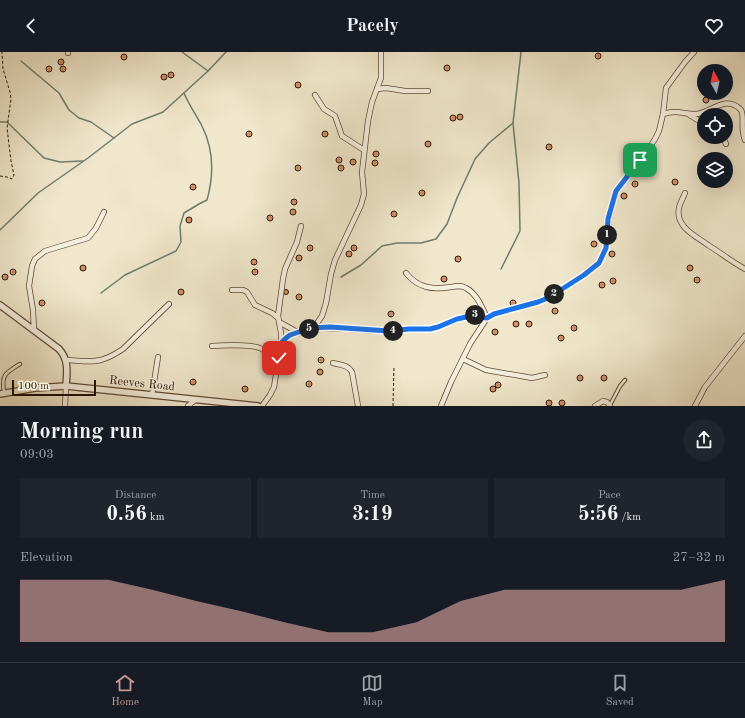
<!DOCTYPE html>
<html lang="en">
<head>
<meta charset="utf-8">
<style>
	:root { --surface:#171b24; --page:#20242c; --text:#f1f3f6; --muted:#9ea1a6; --line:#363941; --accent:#c59692 }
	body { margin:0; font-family:"Old Standard TT",serif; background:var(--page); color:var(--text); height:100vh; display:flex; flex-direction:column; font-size:15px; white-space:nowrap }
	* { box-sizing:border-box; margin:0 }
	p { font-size:13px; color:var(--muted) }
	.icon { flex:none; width:22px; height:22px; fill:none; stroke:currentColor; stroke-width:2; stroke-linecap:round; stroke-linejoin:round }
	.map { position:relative; height:354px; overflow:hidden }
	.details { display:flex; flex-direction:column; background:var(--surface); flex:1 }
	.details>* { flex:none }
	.needle { width:26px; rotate:352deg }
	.tools { position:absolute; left:697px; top:12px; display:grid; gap:8px }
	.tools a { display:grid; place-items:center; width:36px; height:36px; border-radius:50%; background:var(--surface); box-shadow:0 4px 16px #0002; font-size:20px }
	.scale { position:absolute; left:12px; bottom:10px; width:84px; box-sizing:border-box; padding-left:4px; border:2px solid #2f1600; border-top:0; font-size:11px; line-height:14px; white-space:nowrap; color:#2f1600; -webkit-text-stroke:3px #f5efde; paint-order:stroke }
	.pin { position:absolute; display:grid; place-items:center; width:34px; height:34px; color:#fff; margin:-17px; border-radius:8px; box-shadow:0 2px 6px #0006 }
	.km { position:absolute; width:20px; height:20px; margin:-10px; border-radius:50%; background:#222; color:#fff; font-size:11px; line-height:20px; text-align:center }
	.round { display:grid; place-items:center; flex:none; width:42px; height:42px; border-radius:21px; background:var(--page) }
	.head { display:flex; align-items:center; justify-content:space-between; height:68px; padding:0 20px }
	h1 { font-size:22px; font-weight:800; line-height:30px }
	.stats { display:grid; grid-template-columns:repeat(3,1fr); gap:6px; height:68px; padding:4px 20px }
	.stats div { display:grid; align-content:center; border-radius:0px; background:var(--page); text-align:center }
	.stats b { font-size:20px; font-weight:800 }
	.stats small { font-size:11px; font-weight:400 }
	.stats p { font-size:11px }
	.chart { height:112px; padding:8px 20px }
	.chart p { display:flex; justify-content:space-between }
	.chart svg { width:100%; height:72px; margin-top:4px; fill:var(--accent); opacity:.7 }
	header { display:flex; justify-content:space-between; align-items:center; height:52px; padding:0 20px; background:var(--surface); font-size:18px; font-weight:800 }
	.tab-bar { display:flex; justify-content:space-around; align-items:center; height:56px; border-top:1px solid var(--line); background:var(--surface); font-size:11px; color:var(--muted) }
	.tab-bar a { display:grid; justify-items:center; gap:2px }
	.tab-bar .current { color:var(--accent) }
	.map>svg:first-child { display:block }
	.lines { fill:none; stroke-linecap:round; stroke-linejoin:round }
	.stream { stroke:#707c6b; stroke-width:1.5 }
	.building { fill:#ce916a; stroke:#2f1600 }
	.service-casing { stroke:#5f4a33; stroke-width:4.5 }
	.minor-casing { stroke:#5f4a33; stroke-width:6 }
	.tertiary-casing { stroke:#5f4a33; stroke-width:8 }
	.path { stroke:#2f1600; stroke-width:1; stroke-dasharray:3 2; stroke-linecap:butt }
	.service { stroke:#f5efde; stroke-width:2.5 }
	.minor { stroke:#f5efde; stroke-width:4.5 }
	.tertiary { stroke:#f5efde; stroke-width:5.5 }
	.route-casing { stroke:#fff; stroke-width:8 }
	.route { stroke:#1a73e8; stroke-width:5 }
	.labels { text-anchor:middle; stroke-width:3; stroke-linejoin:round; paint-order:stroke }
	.street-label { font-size:12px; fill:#2f1600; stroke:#f5efde }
</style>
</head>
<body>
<header><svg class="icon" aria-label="back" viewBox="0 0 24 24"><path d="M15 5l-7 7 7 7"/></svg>Pacely<svg class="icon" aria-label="heart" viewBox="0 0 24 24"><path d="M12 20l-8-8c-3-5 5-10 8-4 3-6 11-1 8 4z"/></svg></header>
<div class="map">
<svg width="745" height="354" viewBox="0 0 745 354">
	<rect width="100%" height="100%" fill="#f0e7cc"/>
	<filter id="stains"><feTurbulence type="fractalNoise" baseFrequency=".005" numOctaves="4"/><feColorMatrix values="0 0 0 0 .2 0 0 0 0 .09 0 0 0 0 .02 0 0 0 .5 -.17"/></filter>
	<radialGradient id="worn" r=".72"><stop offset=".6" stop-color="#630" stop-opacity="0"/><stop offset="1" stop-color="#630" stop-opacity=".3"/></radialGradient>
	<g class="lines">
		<!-- stream -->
		<g class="stream">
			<polyline points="182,0 208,19"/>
			<polyline points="21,9 59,41 69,58 79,66 91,70 114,86"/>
			<polyline points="0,70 7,70 44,106 60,110 83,109"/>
			<polyline points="0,178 38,141 88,106 132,72 163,60 208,19 226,0"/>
			<polyline points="501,217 520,179 519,131 513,71 521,0"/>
			<polyline points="341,225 361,213 382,194 397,191 421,191 436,187 447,172 457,146 475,107 489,91 513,71"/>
			<path d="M101 241 125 223 176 199 181 190 180 174 184 161 199 152 207 148C214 123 214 98 202 74 196 63 189 53 184 41"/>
		</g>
	</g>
	<!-- building -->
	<g class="building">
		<circle cx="598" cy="4" r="3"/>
		<circle cx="124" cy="5" r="3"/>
		<circle cx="61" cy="10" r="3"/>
		<circle cx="447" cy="16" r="3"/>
		<circle cx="63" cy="17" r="3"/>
		<circle cx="49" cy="17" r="3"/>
		<circle cx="171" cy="23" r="3"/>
		<circle cx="164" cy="25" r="3"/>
		<circle cx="298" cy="33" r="3"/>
		<circle cx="706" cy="48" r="3"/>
		<circle cx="460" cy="65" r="3"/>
		<circle cx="453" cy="66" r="3"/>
		<circle cx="249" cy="82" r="3"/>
		<circle cx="325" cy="82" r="3"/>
		<circle cx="428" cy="92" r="3"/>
		<circle cx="549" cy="95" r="3"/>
		<circle cx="376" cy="102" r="3"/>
		<circle cx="339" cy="108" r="3"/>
		<circle cx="353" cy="110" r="3"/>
		<circle cx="375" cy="111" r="3"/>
		<circle cx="341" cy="116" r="3"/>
		<circle cx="298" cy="116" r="3"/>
		<circle cx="675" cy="130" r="3"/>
		<circle cx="635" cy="132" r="3"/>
		<circle cx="193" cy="135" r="3"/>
		<circle cx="422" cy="141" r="3"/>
		<circle cx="624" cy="144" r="3"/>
		<circle cx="294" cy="150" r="3"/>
		<circle cx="293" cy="160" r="3"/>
		<circle cx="394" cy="162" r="3"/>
		<circle cx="270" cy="166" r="3"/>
		<circle cx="189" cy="168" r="3"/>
		<circle cx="594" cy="192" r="3"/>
		<circle cx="310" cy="196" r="3"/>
		<circle cx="354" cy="196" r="3"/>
		<circle cx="349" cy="202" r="3"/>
		<circle cx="612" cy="202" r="3"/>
		<circle cx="299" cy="206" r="3"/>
		<circle cx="458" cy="207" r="3"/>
		<circle cx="254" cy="210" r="3"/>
		<circle cx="690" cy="216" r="3"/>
		<circle cx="83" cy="216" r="3"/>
		<circle cx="255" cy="220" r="3"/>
		<circle cx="13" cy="220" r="3"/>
		<circle cx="5" cy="225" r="3"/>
		<circle cx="444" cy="227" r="3"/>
		<circle cx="697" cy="228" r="3"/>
		<circle cx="613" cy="229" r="3"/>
		<circle cx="602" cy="233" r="3"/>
		<circle cx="181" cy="240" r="3"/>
		<circle cx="286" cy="240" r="2.5"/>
		<circle cx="299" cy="245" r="3"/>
		<circle cx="513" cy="251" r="3"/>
		<circle cx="42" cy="251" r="3"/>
		<circle cx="555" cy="259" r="3"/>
		<circle cx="391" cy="262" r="3"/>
		<circle cx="516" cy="272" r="3"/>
		<circle cx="529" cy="272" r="3"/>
		<circle cx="574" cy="276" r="3"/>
		<circle cx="495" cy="280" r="3"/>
		<circle cx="561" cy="286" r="3"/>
		<circle cx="321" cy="308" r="3"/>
		<circle cx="320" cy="320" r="3"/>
		<circle cx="580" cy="326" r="3"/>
		<circle cx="604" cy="326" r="3"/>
		<circle cx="193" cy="330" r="3"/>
		<circle cx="309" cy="332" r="3"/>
		<circle cx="498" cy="333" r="3"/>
		<circle cx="245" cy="337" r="3"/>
		<circle cx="493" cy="337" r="3"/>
		<circle cx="562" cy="351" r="3"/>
		<circle cx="549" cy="351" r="3"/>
	</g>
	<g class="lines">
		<!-- service casing -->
		<g class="service-casing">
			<g id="service">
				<path d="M4 340C1 322 6 321 20 312"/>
				<polyline points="610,353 620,334 625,328"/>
			</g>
		</g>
		<!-- minor casing -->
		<g class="minor-casing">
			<g id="minor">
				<polyline points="68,0 68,1"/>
				<polyline points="377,37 386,36 405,39 428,39"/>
				<polyline points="315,43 324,57 335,64 342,84 364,98"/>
				<path d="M663 62C679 57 684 63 697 62 711 60 727 42 741 58 745 64 740 77 745 88"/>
				<polyline points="688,62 704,72"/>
				<polyline points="723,85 726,92"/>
				<path d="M685 141C683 146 680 151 679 156 675 175 696 184 708 193 721 201 732 210 745 217"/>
				<path d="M406 221C418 236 432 238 451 235 456 234 461 233 466 236 477 242 482 255 487 266"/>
				<polyline points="232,238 243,238 247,240 255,253 272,261 278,266"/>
				<polyline points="279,270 299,281"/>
				<path d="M311 276C338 275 364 279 391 279 397 279 403 277 409 277 419 276 427 278 437 275 458 270 463 260 487 266"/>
				<polyline points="34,278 33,258 29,234 32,214 35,207 45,199 88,186 96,176 104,160"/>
				<polyline points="281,291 290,283 315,274 322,264 326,251 331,222 335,208 361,153 364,142 362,120 368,69 372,50 381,26 381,0"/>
				<path d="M212 294C222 293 253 292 262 297 268 300 273 308 277 313"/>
				<polyline points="463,307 486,318 532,326 545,323"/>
				<path d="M66 308C77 308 90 311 101 308 108 306 117 301 123 297L169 252"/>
				<path d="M333 311C341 313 348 313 352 320L358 354"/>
				<polyline points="152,343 158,305"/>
				<polyline points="65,354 66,334"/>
				<polyline points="188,354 195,348"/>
				<polyline points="262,354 270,343 274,335 281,291 281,281 278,264 283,227 285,217 297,190 301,174"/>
				<polyline points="441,354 451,330 470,292 487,266 494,262 537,250 548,246 584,223 599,211 606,196 609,167 616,139 648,98 655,87 659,79 663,62 666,36 685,10 694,0"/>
				<polyline points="595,354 603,349 607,350 610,354"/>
				<polyline points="695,354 705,335 745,284"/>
			</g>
		</g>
		<!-- tertiary casing -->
		<g class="tertiary-casing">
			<g id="tertiary">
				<path d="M0 253 59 297C69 308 67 320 66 334"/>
				<polyline points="0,342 35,336 66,334 258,354"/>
			</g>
		</g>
		<!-- path -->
		<g class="path">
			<polyline points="0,124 7,125 12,127 14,123 11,109 7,76 11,47 10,40 3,17 2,0"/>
			<polyline points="393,354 394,314"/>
		</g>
		<!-- service -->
		<use href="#service" class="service"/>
		<!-- minor -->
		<use href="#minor" class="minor"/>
		<!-- tertiary -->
		<use href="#tertiary" class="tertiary"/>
	</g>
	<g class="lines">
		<!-- route casing -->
		<g class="route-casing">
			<polyline id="route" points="279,306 281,291 286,286 290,283 311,276 330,275 389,279 409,277 430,277 438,275 457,267 471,264 487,266 494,262 538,250 548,246 584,223 599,211 606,196 608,167 616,139 640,108"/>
		</g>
		<!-- route -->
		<use href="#route" class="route"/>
	</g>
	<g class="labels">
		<!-- street labels -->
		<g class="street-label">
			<text transform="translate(142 331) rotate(6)" y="4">Reeves Road</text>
		</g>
	</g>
	<rect width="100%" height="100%" filter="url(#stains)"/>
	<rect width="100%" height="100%" fill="url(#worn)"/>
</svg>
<div class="tools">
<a><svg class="needle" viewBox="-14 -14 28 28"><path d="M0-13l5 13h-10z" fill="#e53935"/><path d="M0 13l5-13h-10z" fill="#9ea1a6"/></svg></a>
<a><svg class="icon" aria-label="locate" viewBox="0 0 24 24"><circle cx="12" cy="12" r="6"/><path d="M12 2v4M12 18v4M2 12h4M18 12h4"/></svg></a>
<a><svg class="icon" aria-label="layers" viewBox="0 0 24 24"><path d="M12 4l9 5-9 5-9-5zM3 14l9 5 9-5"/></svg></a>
</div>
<div class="scale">100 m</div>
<div class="pin" style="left:640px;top:108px;background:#1e9e55"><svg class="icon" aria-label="arrive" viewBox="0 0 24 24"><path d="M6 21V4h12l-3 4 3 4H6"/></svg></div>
<div class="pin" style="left:279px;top:306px;background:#d93025"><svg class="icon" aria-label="check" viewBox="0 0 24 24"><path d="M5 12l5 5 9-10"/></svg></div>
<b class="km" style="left:607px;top:183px">1</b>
<b class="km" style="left:554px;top:242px">2</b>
<b class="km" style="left:475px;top:263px">3</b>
<b class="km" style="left:393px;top:279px">4</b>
<b class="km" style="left:309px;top:277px">5</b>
</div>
<section class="details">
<div class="head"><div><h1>Morning run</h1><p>09:03</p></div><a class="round"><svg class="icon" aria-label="share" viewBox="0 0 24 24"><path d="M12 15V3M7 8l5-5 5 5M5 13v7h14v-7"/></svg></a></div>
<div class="stats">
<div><p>Distance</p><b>0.56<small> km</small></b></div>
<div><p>Time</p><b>3:19</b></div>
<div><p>Pace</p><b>5:56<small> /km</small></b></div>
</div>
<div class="chart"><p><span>Elevation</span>27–32 m</p>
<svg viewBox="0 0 160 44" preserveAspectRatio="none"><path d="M0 44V6L10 6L20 6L30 12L40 19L50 25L60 32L70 38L80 38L90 32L100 19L110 12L120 12L130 12L140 12L150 12L160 6V44z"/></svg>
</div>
</section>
<nav class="tab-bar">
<a class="current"><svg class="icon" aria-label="home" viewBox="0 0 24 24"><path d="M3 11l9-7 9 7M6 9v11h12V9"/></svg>Home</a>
<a><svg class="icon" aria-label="map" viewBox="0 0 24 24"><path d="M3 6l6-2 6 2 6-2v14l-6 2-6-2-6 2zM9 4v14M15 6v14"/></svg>Map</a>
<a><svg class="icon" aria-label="saved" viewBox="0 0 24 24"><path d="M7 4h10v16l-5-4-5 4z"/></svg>Saved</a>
</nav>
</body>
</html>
